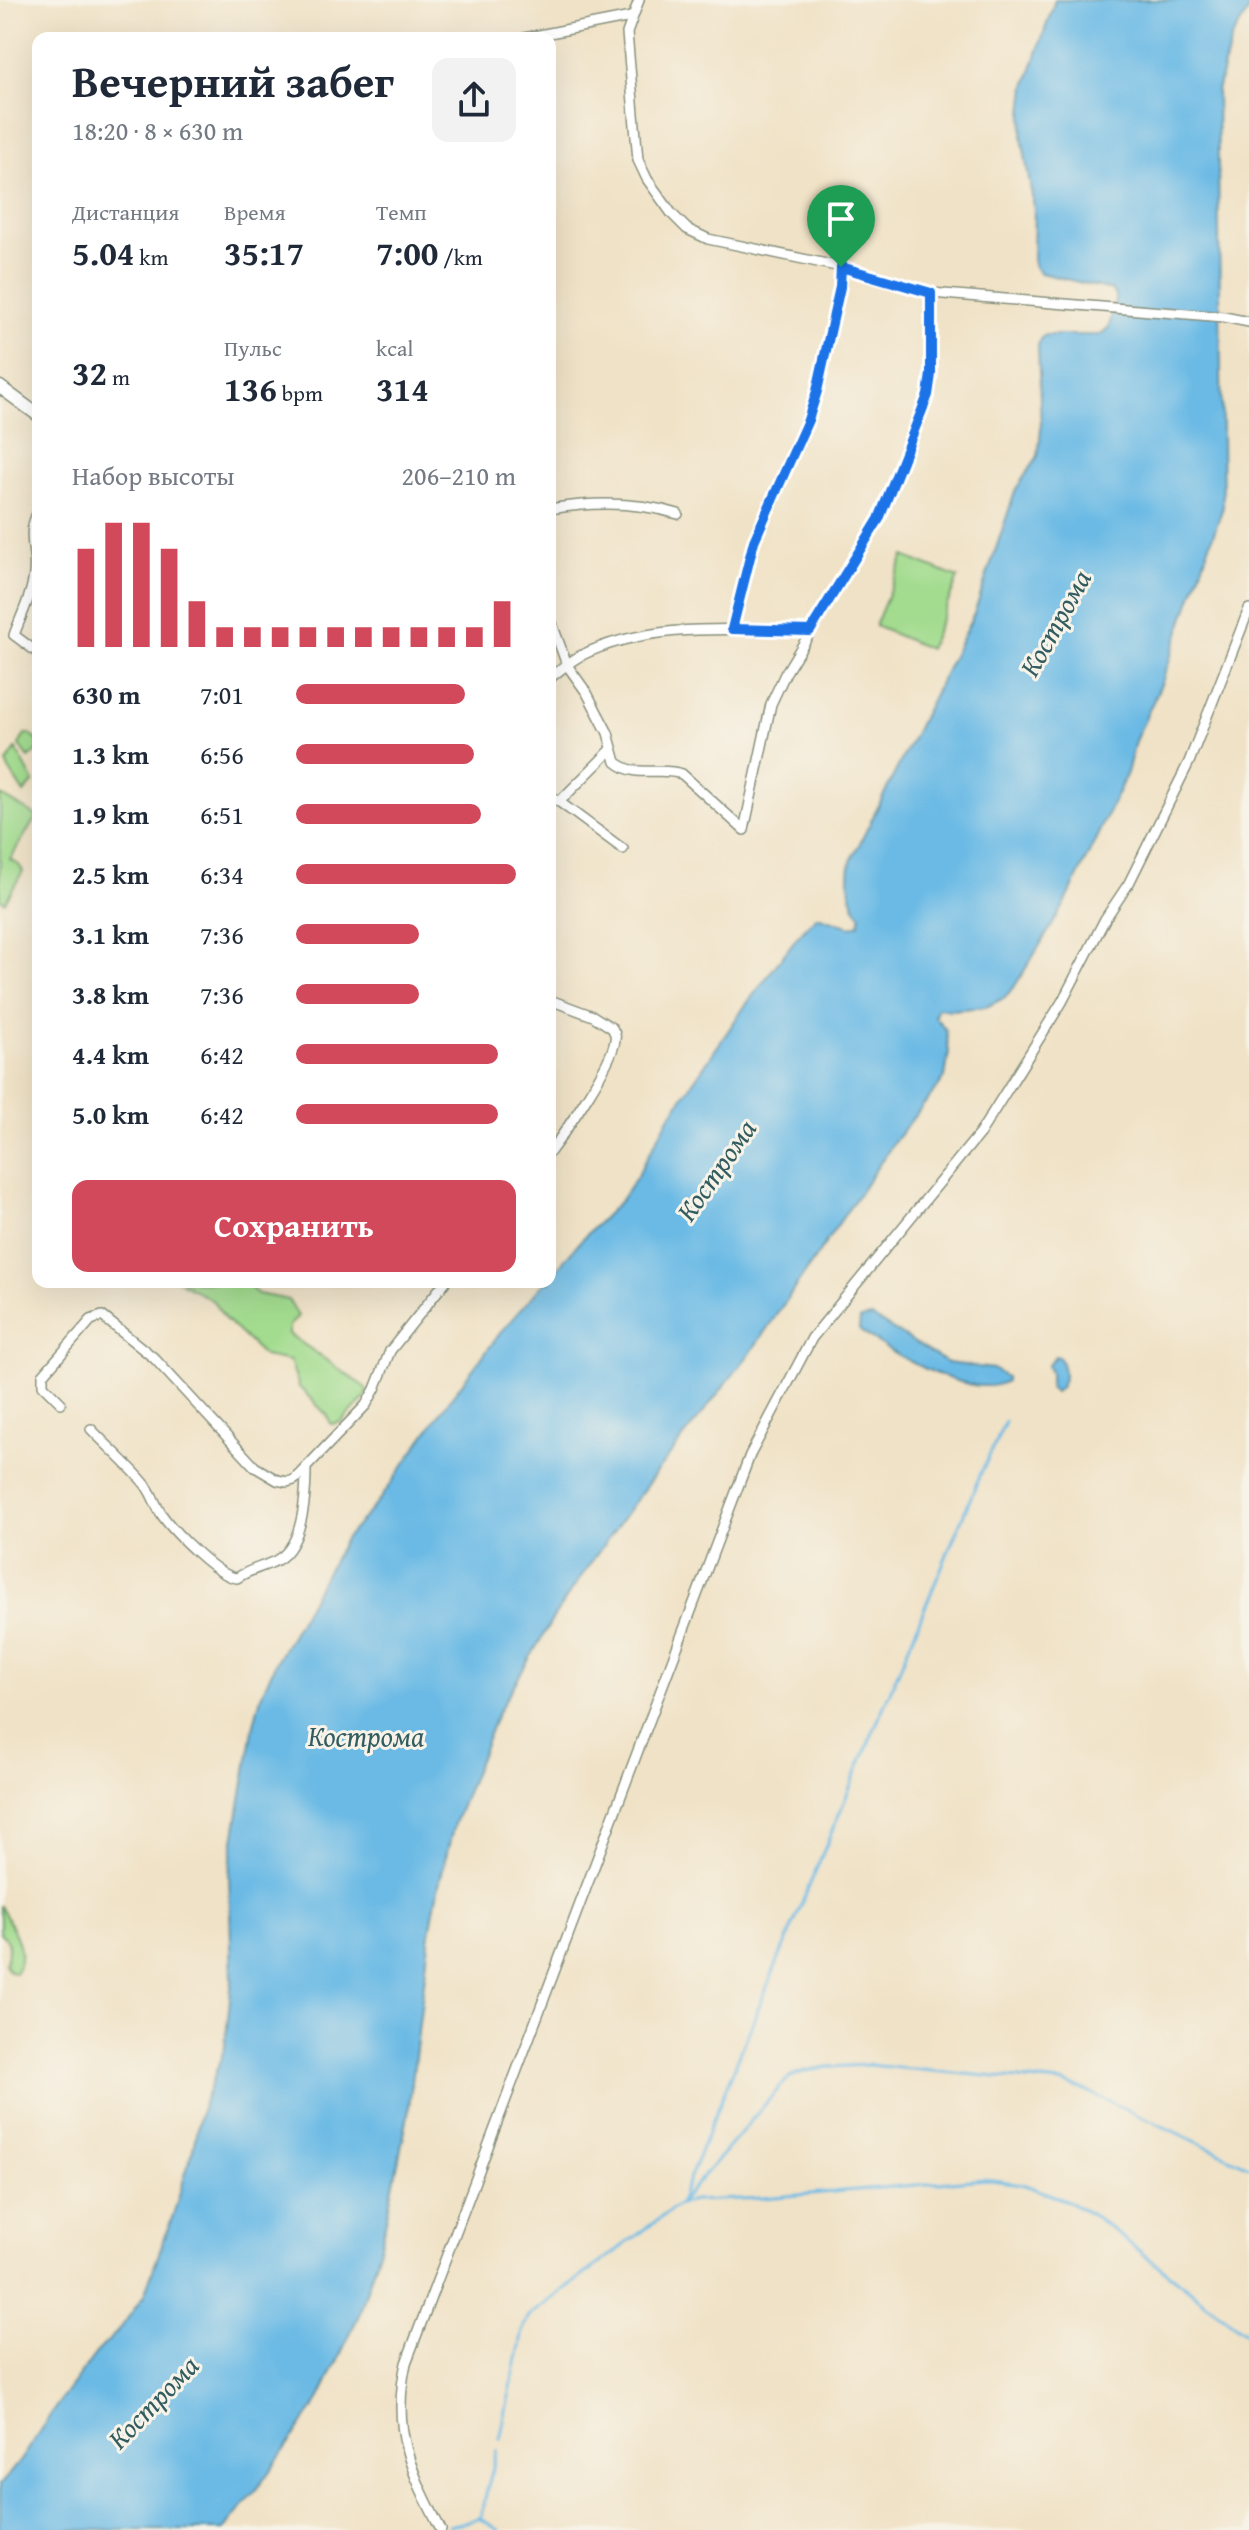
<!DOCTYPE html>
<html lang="ru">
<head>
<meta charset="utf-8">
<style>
	:root { --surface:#fff; --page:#f2f2f3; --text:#1f2937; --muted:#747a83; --accent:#d1495b }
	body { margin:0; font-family:"Gentium Book Plus",serif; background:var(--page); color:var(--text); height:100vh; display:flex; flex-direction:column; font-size:30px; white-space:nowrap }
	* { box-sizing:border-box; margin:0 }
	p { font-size:26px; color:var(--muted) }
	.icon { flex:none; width:44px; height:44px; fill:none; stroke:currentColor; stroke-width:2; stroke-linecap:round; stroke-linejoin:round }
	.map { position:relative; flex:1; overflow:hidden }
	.details { position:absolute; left:32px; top:32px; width:524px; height:1256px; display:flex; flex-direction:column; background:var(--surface); border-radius:16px; box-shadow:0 8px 32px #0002 }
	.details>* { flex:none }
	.pin { position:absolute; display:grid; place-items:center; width:68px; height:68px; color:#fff; margin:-82px -34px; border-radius:50% 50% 50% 0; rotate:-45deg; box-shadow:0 0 8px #0007 }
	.pin .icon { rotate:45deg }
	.round { display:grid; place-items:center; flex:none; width:84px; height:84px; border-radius:16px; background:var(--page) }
	.head { display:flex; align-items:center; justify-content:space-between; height:136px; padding:0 40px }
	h1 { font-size:44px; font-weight:700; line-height:60px }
	.stats { display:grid; grid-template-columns:repeat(3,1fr); gap:12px; height:136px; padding:8px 40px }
	.stats div { display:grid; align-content:center }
	.stats b { font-size:34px; font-weight:700 }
	.stats small { font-size:22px; font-weight:400 }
	.stats p { font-size:22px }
	.chart { height:224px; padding:16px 40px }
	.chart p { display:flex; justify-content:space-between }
	.chart svg { width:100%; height:144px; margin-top:8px; stroke:var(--accent); stroke-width:6 }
	.cta { display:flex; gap:16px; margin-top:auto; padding:16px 40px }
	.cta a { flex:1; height:92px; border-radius:16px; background:var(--accent); color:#fff; font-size:32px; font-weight:700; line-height:92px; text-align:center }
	ul { padding:0 40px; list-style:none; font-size:26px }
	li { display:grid; grid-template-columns:128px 96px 1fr; align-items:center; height:60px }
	li i { height:20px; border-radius:10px; background:var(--accent) }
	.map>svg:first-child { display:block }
	.green { fill:#a3dc8f; stroke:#618c62; stroke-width:2 }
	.water { fill:#6abae5; stroke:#447c8c; stroke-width:2 }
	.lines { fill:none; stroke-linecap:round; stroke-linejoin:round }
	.stream { stroke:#6abae5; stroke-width:3 }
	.minor-casing { stroke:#88907d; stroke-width:12 }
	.tertiary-casing { stroke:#88907d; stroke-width:15 }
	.minor { stroke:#fff; stroke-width:9 }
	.tertiary { stroke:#fff; stroke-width:12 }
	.route-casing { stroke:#fff; stroke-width:16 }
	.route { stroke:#1a73e8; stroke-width:10 }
	.labels { text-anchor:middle; stroke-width:6; stroke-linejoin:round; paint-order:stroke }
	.water-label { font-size:28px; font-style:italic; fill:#325c60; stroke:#f7f3e8 }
</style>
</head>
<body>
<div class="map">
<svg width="1249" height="2530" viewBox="0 0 1249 2530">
	<rect width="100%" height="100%" fill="#f7f3e8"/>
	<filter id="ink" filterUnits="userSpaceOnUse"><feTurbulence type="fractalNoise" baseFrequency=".0125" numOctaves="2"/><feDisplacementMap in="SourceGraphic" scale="16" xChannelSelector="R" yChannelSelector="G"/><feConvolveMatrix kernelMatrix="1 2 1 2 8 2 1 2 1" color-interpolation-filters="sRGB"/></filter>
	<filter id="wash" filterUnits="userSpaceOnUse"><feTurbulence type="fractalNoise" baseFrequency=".006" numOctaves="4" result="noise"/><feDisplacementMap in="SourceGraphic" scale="32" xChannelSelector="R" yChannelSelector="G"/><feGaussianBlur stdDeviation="1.8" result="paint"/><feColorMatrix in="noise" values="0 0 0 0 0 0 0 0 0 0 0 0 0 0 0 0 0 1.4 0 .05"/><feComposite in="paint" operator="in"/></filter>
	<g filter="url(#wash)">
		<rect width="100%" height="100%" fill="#f0e2c6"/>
		<!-- green -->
		<g class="green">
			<polygon points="904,556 958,578 929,649 875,626"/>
			<polygon points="25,734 30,734 38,741 38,750 29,758 19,745"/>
			<polygon points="16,749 34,782 24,793 8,768 7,762"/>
			<polygon points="0,795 37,816 10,859 19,865 23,871 5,902 0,899"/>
			<polygon points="180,1282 243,1282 258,1294 289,1300 298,1316 289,1326 289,1334 366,1388 367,1396 341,1422 331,1424 328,1416 299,1387 290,1361 264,1356 226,1320 213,1301"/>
			<path d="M0 1905C10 1927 30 1949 15 1973L8 1970 5 1964C8 1952 13 1942 0 1934Z"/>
		</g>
		<!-- water -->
		<g class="water">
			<path d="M1055 0H1249V10L1232 37 1217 91 1223 507 1162 682 1135 741 1127 773 1065 904 1015 986 1004 998 986 1007 951 1010 937 1008 935 1017 946 1030 949 1052 945 1077 938 1087 897 1138 751 1352 654 1475 592 1561 555 1615 497 1714 454 1824 438 1889 430 1933 408 2115 381 2244 359 2315 318 2402 260 2485 224 2530H0V2485L19 2462 55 2408 96 2353 120 2329 144 2295 174 2212 193 2149 200 2113 225 2047 232 1979 229 1876 231 1858 254 1724 261 1696 275 1664 345 1539 378 1502 450 1399 505 1327 545 1282H550V1277L581 1240 621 1200 636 1178 668 1119 745 1006 798 936 817 916 851 927 859 924 861 915C849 903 847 877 851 861L974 614 1016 489 1038 456 1041 429 1038 346 1040 339 1045 335H1100L1109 327 1116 296 1111 290 1041 273 1035 267 1033 260 1034 209 1022 137 1023 113 1026 86Z"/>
			<path d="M872 1317 948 1363 993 1369 1006 1377V1381C974 1402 887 1351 859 1330L860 1319Z"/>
			<path d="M1055 1356 1060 1358C1065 1370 1067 1384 1055 1392L1050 1388V1373L1047 1366Z"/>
		</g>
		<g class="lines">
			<!-- stream -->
			<g class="stream">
				<polyline points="682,2201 780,2087 790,2077 805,2071 828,2067 868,2065 1061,2083 1082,2089 1249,2166"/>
				<polyline points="679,2204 758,2009 980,1475 1005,1422"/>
				<polyline points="500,2439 524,2326 529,2316 679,2204 694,2201 763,2198 985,2179 1022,2184 1065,2200 1097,2218 1249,2336"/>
				<polyline points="480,2519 497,2451"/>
				<polyline points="449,2526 479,2518 499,2530"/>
			</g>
		</g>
	</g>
	<g filter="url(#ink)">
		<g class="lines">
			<!-- minor casing -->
			<g class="minor-casing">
				<g id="minor">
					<polyline points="639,0 627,33 638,160 647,179 672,214 687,229 708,239 841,267 931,293 1224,317 1249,322"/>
					<polyline points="524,38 631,17"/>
					<path d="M550 509C592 502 638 502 678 514"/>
					<path d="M38 512C26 533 37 552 34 574 32 595 21 616 14 635L38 653"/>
					<path d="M550 618 567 665 587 693 608 733 616 762C636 779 660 766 682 774L744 830 771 704 785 674 879 519 928 395 931 374V293"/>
					<polyline points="732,629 754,541 808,420 817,391 840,287 841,267"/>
					<path d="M550 678C559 671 569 662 580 656 649 621 735 630 810 631"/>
					<polyline points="550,795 623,849"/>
					<polyline points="559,802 612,749"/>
					<path d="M550 1000 593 1016 612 1028C615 1034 616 1034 615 1040 613 1062 565 1132 550 1152"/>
					<polyline points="61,1403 43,1385 43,1375 91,1320 102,1316 154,1358 255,1467 277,1480 287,1482 294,1480 366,1405 375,1389 390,1351 445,1282"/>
					<path d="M91 1429C108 1447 128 1464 144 1483 152 1492 155 1505 162 1515 173 1531 218 1577 237 1578 250 1569 264 1567 277 1560 304 1545 306 1494 306 1468"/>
					<path d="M441 2530C411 2472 391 2430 406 2363L750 1455 812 1338 980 1133 1062 1002 1105 919 1129 883 1189 762 1249 609"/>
				</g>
			</g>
			<!-- tertiary casing -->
			<g class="tertiary-casing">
				<polyline id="tertiary" points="0,387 38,415"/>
			</g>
			<!-- minor -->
			<use href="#minor" class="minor"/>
			<!-- tertiary -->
			<use href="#tertiary" class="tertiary"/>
		</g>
	</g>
	<g class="lines" filter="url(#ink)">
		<!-- route casing -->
		<g class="route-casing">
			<polygon id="route" points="841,267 931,293 931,374 928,395 879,519 810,631 732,629 754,541 808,420 817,391 840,287"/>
		</g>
		<!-- route -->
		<use href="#route" class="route"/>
	</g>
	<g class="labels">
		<!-- water labels -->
		<g class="water-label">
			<text transform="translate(1055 623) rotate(-61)" y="10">Кострома</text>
			<text transform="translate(716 1170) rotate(-55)" y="10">Кострома</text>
			<text x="366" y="1746">Кострома</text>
			<text transform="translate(153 2402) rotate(-46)" y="10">Кострома</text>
		</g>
	</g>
</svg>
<div class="pin" style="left:841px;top:267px;background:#1e9e55"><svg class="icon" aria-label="arrive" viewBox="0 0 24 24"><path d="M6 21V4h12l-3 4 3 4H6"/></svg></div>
<section class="details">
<div class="head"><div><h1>Вечерний забег</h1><p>18:20 · 8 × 630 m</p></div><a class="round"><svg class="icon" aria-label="share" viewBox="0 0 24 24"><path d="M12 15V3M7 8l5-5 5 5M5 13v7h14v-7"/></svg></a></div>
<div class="stats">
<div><p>Дистанция</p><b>5.04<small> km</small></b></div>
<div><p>Время</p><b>35:17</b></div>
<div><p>Темп</p><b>7:00<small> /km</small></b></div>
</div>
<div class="stats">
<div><b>32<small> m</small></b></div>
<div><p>Пульс</p><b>136<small> bpm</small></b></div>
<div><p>kcal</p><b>314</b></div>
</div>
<div class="chart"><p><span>Набор высоты</span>206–210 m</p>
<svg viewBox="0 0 160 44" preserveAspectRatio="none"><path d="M5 44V14M15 44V6M25 44V6M35 44V14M45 44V30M55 44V38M65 44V38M75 44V38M85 44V38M95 44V38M105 44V38M115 44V38M125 44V38M135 44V38M145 44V38M155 44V30"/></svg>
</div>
<ul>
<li><b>630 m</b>7:01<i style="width:77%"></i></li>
<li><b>1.3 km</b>6:56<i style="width:81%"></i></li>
<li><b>1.9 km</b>6:51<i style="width:84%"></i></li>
<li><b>2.5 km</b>6:34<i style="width:100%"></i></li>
<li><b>3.1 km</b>7:36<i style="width:56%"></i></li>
<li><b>3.8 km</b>7:36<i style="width:56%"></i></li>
<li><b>4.4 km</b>6:42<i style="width:92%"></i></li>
<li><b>5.0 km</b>6:42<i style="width:92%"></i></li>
</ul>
<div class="cta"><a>Сохранить</a></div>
</section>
</div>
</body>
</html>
